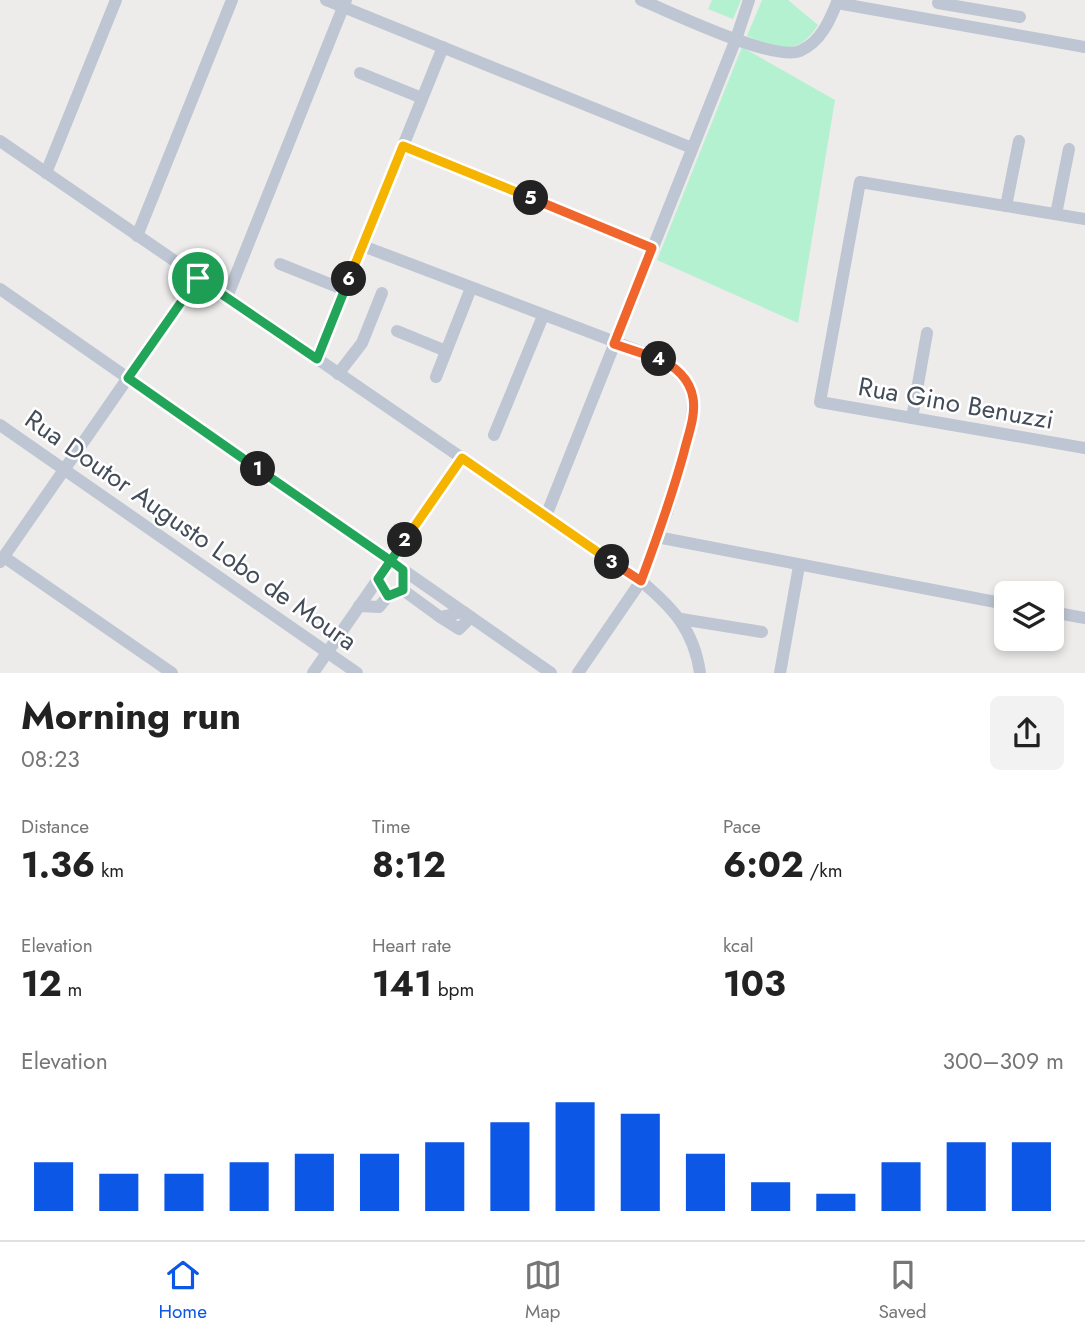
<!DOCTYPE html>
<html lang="en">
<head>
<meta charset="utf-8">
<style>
	:root { --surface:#fff; --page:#f2f2f2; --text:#222; --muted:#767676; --line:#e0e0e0; --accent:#0d57e6 }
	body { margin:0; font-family:Jost,sans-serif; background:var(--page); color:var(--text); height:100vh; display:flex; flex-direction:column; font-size:26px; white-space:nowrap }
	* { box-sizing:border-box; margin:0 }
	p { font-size:23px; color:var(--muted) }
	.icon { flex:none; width:38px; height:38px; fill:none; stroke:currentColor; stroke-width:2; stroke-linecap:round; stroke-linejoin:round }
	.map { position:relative; height:673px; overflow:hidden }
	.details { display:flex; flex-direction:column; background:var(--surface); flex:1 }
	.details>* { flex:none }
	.tools { position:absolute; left:994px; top:581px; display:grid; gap:14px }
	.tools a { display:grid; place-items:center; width:70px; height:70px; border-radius:10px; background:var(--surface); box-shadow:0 4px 10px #0003; font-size:35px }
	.pin { position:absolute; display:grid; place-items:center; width:60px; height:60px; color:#fff; margin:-30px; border:4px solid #fff; border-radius:50%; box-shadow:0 2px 7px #0007 }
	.km { position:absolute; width:35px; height:35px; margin:-18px; border-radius:50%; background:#222; color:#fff; font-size:19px; line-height:35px; text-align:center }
	.round { display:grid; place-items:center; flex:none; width:74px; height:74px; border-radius:10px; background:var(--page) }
	.overview { display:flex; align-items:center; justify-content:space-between; height:119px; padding:0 21px }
	h1 { font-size:38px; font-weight:700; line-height:52px }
	.metrics { display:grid; grid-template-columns:repeat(3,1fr); gap:10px; height:119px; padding:7px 21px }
	.metrics div { display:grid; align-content:center }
	.metrics b { font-size:35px; font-weight:700 }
	.metrics small { font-size:19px; font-weight:400 }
	.metrics p { font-size:19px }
	.chart { height:196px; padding:14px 21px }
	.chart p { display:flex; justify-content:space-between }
	.chart svg { width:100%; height:126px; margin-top:7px; stroke:var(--accent); stroke-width:6 }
	.menu { display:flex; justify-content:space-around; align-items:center; height:98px; border-top:2px solid var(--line); background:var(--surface); font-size:19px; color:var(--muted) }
	.menu a { display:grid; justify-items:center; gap:4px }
	.menu .active { color:var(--accent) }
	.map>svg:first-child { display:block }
	.green { fill:#b4f1d1 }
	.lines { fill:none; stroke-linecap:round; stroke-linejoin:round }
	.minor { stroke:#bdc6d2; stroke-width:12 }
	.split-1-casing { stroke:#fff; stroke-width:14 }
	.split-2-casing { stroke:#fff; stroke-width:14 }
	.split-3-casing { stroke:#fff; stroke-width:14 }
	.split-4-casing { stroke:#fff; stroke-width:14 }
	.split-5-casing { stroke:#fff; stroke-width:14 }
	.split-6-casing { stroke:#fff; stroke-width:14 }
	.split-7-casing { stroke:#fff; stroke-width:14 }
	.split-1 { stroke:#22a559; stroke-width:9 }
	.split-2 { stroke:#22a559; stroke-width:9 }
	.split-3 { stroke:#f5b400; stroke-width:9 }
	.split-4 { stroke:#f0652b; stroke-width:9 }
	.split-5 { stroke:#f0652b; stroke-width:9 }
	.split-6 { stroke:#f5b400; stroke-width:9 }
	.split-7 { stroke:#22a559; stroke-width:9 }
	.labels { text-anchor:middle; stroke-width:5; stroke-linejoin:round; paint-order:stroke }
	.street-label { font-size:26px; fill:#434c59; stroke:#fff }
</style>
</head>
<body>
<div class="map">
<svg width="1085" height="673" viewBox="0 0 1085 673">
	<rect width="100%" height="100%" fill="#eeebeb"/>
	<!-- green -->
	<g class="green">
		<polygon points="712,0 741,0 733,19 708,9"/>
		<path d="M762 0H788L818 25C797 57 779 49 747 36Z"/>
		<polygon points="742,47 835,100 798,323 657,260"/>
	</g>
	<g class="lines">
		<!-- minor -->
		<g class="minor">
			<polyline points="326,0 692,148"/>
			<path d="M641 0C671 12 773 62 800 51 821 42 830 20 838 0"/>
			<polyline points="837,3 1085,47"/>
			<polyline points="938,3 1020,17"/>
			<polyline points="360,73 422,98"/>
			<path d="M0 141 641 581C673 608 694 630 700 673"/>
			<polyline points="403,146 652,248"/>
			<polyline points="46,173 116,0"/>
			<polyline points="1006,206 1019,141"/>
			<polyline points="1056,214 1069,149"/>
			<polyline points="1085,219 860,182 820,402 1085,448"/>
			<polyline points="137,236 232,0"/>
			<polyline points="363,246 655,357 675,368 688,382 693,400 691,426 667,512 641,581 578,673"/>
			<polyline points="280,264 345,290"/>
			<polyline points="0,289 551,673"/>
			<polyline points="227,297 346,0"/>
			<polyline points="397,331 446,351"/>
			<polyline points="317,359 443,47"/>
			<polyline points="338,374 362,343 382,293"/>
			<polyline points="436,377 471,288"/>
			<polyline points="912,418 927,333"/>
			<polyline points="0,425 357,673"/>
			<polyline points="494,435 543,316"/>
			<polyline points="546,516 736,39 749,0"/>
			<polyline points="657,537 1006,604"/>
			<polyline points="4,557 172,673"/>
			<polyline points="0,562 198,277"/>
			<polyline points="359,606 379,607 388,596 403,590 440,617 464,612"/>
			<polyline points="1052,612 1085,618"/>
			<polyline points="440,617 459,629 471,617"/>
			<polyline points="681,619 762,632"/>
			<polyline points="313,673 462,458"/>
			<polyline points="780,673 799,566"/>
		</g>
	</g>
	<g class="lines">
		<!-- split-1 casing -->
		<g class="split-1-casing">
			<polyline id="split-1" points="198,278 128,378 258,469"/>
		</g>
		<!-- split-2 casing -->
		<g class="split-2-casing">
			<polyline id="split-2" points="258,469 391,561 403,570 403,590 388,596 378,579 405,540"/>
		</g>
		<!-- split-3 casing -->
		<g class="split-3-casing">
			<polyline id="split-3" points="405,540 462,458 612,562"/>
		</g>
		<!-- split-4 casing -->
		<g class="split-4-casing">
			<path id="split-4" d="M612 562 641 581C657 538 672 496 684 452 688 435 696 416 693 398 690 379 675 366 659 359"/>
		</g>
		<!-- split-5 casing -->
		<g class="split-5-casing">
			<polyline id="split-5" points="531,198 652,248 614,344 659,359"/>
		</g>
		<!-- split-6 casing -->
		<g class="split-6-casing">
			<polyline id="split-6" points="349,279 403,146 531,198"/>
		</g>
		<!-- split-7 casing -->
		<g class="split-7-casing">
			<polyline id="split-7" points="198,278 317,359 349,279"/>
		</g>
		<!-- split-1 -->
		<use href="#split-1" class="split-1"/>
		<!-- split-2 -->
		<use href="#split-2" class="split-2"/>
		<!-- split-3 -->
		<use href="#split-3" class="split-3"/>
		<!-- split-4 -->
		<use href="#split-4" class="split-4"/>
		<!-- split-5 -->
		<use href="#split-5" class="split-5"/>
		<!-- split-6 -->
		<use href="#split-6" class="split-6"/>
		<!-- split-7 -->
		<use href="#split-7" class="split-7"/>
	</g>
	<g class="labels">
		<!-- street labels -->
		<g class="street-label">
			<text transform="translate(956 403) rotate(10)" y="9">Rua Gino Benuzzi</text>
			<text transform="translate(191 530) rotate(35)" y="9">Rua Doutor Augusto Lobo de Moura</text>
		</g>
	</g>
</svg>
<div class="tools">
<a><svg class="icon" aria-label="layers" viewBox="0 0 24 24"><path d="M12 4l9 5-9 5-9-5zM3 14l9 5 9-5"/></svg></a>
</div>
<div class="pin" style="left:198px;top:278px;background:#1e9e55"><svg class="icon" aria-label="arrive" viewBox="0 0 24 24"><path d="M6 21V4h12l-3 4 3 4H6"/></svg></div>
<b class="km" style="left:258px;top:469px">1</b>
<b class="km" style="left:405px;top:540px">2</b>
<b class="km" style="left:612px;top:562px">3</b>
<b class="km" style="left:659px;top:359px">4</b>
<b class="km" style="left:531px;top:198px">5</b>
<b class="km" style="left:349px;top:279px">6</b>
</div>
<section class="details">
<div class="overview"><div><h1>Morning run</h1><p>08:23</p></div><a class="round"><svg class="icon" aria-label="share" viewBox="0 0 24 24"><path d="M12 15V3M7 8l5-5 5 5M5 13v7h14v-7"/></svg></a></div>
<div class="metrics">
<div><p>Distance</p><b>1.36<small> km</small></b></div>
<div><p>Time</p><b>8:12</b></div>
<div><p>Pace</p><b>6:02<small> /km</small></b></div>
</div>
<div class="metrics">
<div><p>Elevation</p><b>12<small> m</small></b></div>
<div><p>Heart rate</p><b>141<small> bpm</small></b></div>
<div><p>kcal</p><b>103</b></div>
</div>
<div class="chart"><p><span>Elevation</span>300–309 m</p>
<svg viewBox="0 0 160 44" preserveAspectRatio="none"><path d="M5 44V27M15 44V31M25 44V31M35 44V27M45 44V24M55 44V24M65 44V20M75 44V13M85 44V6M95 44V10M105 44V24M115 44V34M125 44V38M135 44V27M145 44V20M155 44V20"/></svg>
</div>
</section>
<nav class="menu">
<a class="active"><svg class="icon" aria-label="home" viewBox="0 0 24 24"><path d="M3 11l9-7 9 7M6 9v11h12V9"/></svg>Home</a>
<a><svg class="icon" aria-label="map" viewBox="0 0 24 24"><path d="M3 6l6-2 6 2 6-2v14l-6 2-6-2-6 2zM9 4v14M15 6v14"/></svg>Map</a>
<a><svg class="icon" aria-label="saved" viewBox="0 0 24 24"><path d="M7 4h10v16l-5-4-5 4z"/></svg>Saved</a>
</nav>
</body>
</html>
